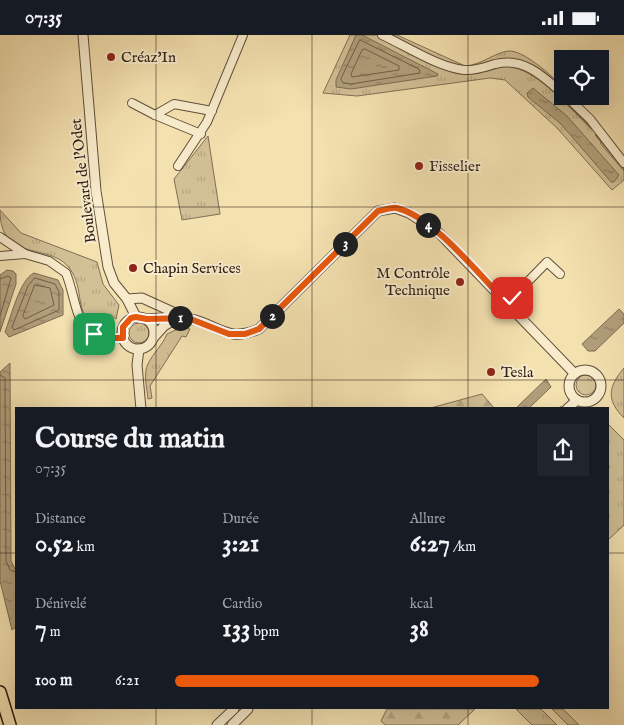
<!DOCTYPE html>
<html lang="fr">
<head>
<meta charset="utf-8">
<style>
	:root { --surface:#171b24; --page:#20242c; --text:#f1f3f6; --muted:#9ea1a6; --accent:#ea580c }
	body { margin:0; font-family:"IM FELL English",serif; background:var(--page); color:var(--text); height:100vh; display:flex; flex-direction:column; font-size:19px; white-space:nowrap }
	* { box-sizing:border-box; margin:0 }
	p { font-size:16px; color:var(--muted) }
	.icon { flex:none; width:28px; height:28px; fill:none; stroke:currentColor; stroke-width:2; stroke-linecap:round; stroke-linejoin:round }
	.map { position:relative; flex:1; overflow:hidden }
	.side { position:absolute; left:15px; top:372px; width:594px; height:302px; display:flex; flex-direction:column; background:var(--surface); border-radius:0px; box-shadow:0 5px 20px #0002 }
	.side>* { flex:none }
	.controls { position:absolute; left:554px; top:15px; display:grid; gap:10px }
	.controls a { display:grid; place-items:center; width:55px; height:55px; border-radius:0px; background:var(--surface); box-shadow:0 5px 20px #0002; font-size:25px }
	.pin { position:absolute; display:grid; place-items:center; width:42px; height:42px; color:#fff; margin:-21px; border-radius:10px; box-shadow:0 2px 8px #0006 }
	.km { position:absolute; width:25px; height:25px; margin:-12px; border-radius:50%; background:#222; color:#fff; font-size:14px; line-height:25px; text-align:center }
	.round { display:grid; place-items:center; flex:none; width:52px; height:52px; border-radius:0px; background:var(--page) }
	.overview { display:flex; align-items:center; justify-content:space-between; height:85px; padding:0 20px }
	h1 { font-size:28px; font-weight:700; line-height:38px }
	.figures { display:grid; grid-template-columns:repeat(3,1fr); gap:8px; height:85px; padding:5px 20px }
	.figures div { display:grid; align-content:center }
	.figures b { font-size:25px; font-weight:700 }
	.figures small { font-size:14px; font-weight:400 }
	.figures p { font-size:14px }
	ul { padding:0 20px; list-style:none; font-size:16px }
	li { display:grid; grid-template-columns:80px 60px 1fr; align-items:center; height:38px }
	li i { height:12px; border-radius:6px; background:var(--accent) }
	.status { display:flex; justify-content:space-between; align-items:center; height:35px; padding:0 25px; background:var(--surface); direction:ltr }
	.status svg { height:14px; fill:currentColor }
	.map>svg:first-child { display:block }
	.grass { fill:url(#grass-tufts); stroke:#806f56 }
	.forest { fill:url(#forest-firs); stroke:#806f56 }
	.water { fill:url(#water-ripples); stroke:#7d6b52 }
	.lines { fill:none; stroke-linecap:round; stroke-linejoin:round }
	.shore { stroke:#705e48; stroke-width:1 }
	.stream { stroke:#7d6b52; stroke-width:2 }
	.minor-casing { stroke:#604f3c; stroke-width:10 }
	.tertiary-casing { stroke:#604f3c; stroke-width:11 }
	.primary-casing { stroke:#2e1e15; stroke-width:14 }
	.minor { stroke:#f8eccc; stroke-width:8 }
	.tertiary { stroke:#f8eccc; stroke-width:9 }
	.primary { stroke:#f4e1b0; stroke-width:11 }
	.route-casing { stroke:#fff; stroke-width:10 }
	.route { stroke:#ea580c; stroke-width:6 }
	.grid { fill:none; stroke:#2e1e15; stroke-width:1; stroke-opacity:0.55 }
	.poi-dot { fill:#8f2418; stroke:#f8eccc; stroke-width:2 }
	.labels { text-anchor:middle; stroke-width:4; stroke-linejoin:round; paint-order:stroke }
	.poi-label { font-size:15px; fill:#2e1e15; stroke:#f8eccc; text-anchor:start }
	.street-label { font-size:15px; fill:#2e1e15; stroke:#f8eccc }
</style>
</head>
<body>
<div class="status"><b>07:35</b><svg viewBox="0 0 49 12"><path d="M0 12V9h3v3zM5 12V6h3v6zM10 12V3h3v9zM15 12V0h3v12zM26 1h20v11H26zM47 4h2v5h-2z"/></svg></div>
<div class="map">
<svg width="624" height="690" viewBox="0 0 624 690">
	<defs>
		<pattern id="grass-tufts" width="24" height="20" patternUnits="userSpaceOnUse" patternTransform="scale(1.25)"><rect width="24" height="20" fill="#d2c096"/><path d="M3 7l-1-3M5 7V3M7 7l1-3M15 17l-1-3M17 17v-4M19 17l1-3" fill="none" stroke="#b5a580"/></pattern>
		<pattern id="forest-firs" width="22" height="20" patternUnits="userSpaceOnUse" patternTransform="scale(1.25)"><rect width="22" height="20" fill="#d2c096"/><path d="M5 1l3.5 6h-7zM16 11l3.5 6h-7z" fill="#b5a580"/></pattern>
		<pattern id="water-ripples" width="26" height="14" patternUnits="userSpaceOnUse" patternTransform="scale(1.25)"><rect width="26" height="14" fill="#b19f7b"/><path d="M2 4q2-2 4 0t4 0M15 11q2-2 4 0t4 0" fill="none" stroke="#908164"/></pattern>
	</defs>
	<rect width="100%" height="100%" fill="#f4e1b0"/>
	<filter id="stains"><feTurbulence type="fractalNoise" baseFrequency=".004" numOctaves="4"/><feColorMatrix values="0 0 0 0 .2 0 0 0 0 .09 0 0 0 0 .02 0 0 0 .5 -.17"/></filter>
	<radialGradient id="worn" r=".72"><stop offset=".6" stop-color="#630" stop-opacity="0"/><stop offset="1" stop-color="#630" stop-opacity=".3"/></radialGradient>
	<!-- grass -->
	<g class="grass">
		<path d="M350 0H397L465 31C482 30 495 17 509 16 523 15 553 41 562 52V61L607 102 600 108 624 136V145L612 155 558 94 505 45 490 43 357 61 323 58Z"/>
		<polygon points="208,101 220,179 182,185 174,144"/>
		<path d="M0 175 21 198 97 227 103 249 119 270 116 284 110 279 107 283 113 288 109 290V295L97 296C73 277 85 254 70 234 50 206 0 229 0 175Z"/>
		<circle cx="139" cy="298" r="10"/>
		<path d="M182 292 190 294 186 302 182 301 150 351 152 363 148 364C147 353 143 338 148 329 153 318 162 311 167 299Z"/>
		<path d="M624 333V383C606 365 608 352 624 333Z"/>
		<circle cx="586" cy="350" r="10"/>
		<polygon points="608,389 624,405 624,490 608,505"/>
		<polygon points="516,674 541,674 557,690 532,690"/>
		<polygon points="552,674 563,674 579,690 568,690"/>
	</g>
	<!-- forest -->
	<g class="forest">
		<polygon points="482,359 495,374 427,374"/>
		<polygon points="387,674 475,674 458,690 385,690 381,686"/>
	</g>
	<!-- water -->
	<g class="water">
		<polygon points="356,0 362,0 438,39 437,41 351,54 336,52 336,45"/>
		<polygon points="533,53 567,81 619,140 614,147 611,147 561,89 528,62 527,58"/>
		<polygon points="7,235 13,236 16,239 16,249 0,297 0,240"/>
		<path d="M34 238 58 245 63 255V280L9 302 5 297C11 282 20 244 34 238Z"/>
		<polygon points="619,274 624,279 624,288 595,316 588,316 582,309"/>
		<polygon points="10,328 11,526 16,536 16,592 12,595 0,546 0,337"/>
		<polygon points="546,344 551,352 528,374 515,374"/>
	</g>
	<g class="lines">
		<!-- shore -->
		<g class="shore">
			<polygon points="360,5 419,34 420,38 351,49 343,48 341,44"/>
			<polygon points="365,14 399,31 399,35 352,42 351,39 362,15"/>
			<polygon points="35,243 55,249 59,257 59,275 14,295 12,292 28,251"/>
			<polyline points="0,244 8,241 11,243 0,281"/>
			<polygon points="35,250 50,253 54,270 25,284 23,281"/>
			<polyline points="0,340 5,343 6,526 10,535 16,537"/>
		</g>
		<!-- stream -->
		<g class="stream">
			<path d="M486 36C492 34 498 32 505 31 533 29 573 75 591 93"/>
			<polyline points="596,100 624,134"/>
			<polyline points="559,374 561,372"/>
		</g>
		<!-- minor casing -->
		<g class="minor-casing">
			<g id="minor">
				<path d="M382 0C406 11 438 32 464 35 475 36 485 32 495 29 523 22 542 40 562 58"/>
				<polyline points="566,61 590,84 624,128"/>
				<polyline points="132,68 155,80 201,99"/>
				<polyline points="155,80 174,69 212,76"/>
				<polyline points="178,131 207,87 243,0"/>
				<path d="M0 202 25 219 49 226 66 238C80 274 72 304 123 303"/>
				<polyline points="0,221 25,219"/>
				<polyline points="507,268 547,227 560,239"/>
			</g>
		</g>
		<!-- tertiary casing -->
		<g class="tertiary-casing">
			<g id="tertiary">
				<polyline points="83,0 96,156 108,232 114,248 127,264 136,282"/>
				<polyline points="127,264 142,263 184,282"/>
				<circle cx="138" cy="298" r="16"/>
				<path d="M147 284C161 283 176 281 190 284 220 290 226 308 259 294L378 176 395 173 409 178 439 198 574 338"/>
				<polyline points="154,302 164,291 175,284"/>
				<polyline points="139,314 137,330 141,374"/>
				<circle cx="585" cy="351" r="16"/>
				<polyline points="567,374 577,365"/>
				<polyline points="217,690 234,674"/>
				<polyline points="232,690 248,674"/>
			</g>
		</g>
		<!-- primary casing -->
		<g class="primary-casing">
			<polyline id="primary" points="0,657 10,690"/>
		</g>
		<!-- minor -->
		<use href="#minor" class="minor"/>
		<!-- tertiary -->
		<use href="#tertiary" class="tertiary"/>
		<!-- primary -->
		<use href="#primary" class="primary"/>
	</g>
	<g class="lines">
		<!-- route casing -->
		<g class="route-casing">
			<path id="route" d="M94 299 107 303H123V292L131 283 136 282 147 284 188 283 229 299H245L259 294 378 176C384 175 391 172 397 173 434 182 480 241 507 268L512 263"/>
		</g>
		<!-- route -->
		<use href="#route" class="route"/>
	</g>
	<!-- grid -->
	<path class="grid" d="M156 0V374M312 0V374M468 0V374M0 172H624M0 345H624M0 518H16M608 518H624M156 674V690M312 674V690M468 674V690"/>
	<!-- markers -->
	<g class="poi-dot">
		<circle cx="111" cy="22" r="5"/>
		<circle cx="419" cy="131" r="5"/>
		<circle cx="133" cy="233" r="5"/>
		<circle cx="460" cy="247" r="5"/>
		<circle cx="491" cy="337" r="5"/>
	</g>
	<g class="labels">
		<!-- poi labels -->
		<g class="poi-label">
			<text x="121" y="27">Créaz'In</text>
			<text x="429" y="136">Fisselier</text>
			<text x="143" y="238">Chapin Services</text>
			<text x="450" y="243" text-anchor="end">M Contrôle<tspan x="450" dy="17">Technique</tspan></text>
			<text x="501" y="342">Tesla</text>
		</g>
		<!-- street labels -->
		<g class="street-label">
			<text transform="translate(83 146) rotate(-97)" y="5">Boulevard de l'Odet</text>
		</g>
	</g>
	<rect width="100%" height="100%" filter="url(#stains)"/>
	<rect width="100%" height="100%" fill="url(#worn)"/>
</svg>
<div class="controls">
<a><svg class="icon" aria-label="locate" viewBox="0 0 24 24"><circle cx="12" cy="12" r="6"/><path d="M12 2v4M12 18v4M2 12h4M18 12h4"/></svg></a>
</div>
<div class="pin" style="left:94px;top:299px;background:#1e9e55"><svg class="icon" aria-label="arrive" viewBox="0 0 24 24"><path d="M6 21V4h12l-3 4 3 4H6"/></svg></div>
<div class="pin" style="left:512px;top:263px;background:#d93025"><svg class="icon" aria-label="check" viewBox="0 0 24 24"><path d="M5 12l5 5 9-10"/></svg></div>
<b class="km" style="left:180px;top:283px">1</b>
<b class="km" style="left:272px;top:281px">2</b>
<b class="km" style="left:345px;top:209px">3</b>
<b class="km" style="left:428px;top:190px">4</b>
<section class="side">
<div class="overview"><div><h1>Course du matin</h1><p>07:35</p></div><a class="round"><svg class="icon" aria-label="share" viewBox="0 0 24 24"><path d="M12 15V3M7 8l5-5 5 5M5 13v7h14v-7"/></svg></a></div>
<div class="figures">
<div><p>Distance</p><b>0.52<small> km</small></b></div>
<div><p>Durée</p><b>3:21</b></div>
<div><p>Allure</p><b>6:27<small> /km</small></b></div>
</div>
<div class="figures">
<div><p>Dénivelé</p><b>7<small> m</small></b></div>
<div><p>Cardio</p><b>133<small> bpm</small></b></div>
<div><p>kcal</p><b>38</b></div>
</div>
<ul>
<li><b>100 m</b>6:21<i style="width:88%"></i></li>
</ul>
</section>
</div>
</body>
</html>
